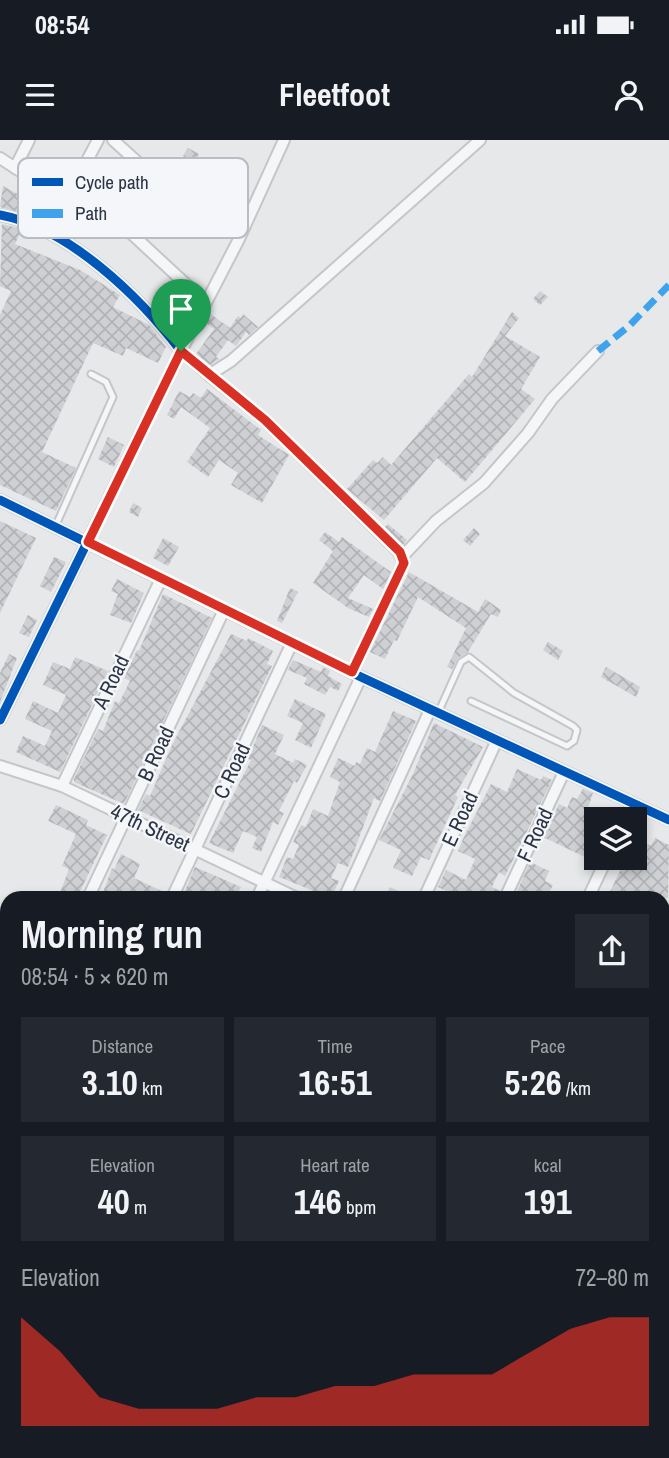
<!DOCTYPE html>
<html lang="en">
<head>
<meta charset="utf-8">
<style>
	:root { --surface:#171b24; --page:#242831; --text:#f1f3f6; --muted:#9ea1a6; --accent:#d93025 }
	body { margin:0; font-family:"Archivo Narrow",sans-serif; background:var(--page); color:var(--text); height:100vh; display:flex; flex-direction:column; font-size:26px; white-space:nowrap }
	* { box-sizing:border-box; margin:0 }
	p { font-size:23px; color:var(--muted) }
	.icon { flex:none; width:38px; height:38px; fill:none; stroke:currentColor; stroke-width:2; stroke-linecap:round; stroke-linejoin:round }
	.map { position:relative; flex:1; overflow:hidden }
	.side { position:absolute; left:0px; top:751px; width:670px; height:569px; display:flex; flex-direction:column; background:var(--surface); border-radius:21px 21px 0 0; box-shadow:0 4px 10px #0003 }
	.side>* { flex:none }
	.tools { position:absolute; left:584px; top:667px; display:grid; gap:14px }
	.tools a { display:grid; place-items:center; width:63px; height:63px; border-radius:0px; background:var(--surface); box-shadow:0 4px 10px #0003; font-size:35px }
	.pin { position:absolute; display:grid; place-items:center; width:60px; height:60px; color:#fff; margin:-72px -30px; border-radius:50% 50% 50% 0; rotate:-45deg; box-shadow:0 0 7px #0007 }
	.pin .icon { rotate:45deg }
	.round { display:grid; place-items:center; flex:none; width:74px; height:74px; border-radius:0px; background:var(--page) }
	.head { display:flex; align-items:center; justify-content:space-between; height:119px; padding:0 21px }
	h1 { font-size:38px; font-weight:700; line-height:52px }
	.figures { display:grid; grid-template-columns:repeat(3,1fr); gap:10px; height:119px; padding:7px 21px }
	.figures div { display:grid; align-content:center; border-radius:0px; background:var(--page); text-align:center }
	.figures b { font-size:35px; font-weight:700 }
	.figures small { font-size:19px; font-weight:400 }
	.figures p { font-size:19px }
	.chart { height:196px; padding:14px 21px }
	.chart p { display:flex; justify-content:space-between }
	.chart svg { width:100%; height:126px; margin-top:7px; fill:var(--accent); opacity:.7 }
	.status { display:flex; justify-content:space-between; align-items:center; height:49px; padding:0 35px; background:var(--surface); direction:ltr }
	.status svg { height:19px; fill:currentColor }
	header { display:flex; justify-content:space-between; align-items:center; height:91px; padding:0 21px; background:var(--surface); font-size:32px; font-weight:700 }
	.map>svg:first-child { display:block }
	.building { fill:url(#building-cross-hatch) }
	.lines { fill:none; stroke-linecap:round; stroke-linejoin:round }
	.service-casing { stroke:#c4c6c8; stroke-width:9 }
	.minor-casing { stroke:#c4c6c8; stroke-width:14 }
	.service { stroke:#f5f6f7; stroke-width:5 }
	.minor { stroke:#f5f6f7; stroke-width:10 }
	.quiet { stroke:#3ea3ec; stroke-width:7; stroke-dasharray:14 7; stroke-linecap:butt }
	.cycleway-casing { stroke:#f4f6f9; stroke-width:13 }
	.cycleway { stroke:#0057b8; stroke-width:9 }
	.route-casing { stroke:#fff; stroke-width:14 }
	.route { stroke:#d93025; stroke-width:9 }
	.labels { text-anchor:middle; stroke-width:5; stroke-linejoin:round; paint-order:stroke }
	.street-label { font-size:21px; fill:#2b3445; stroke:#f4f6f9 }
	.key { fill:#f4f6f9; stroke:#b8bcc3; stroke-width:2 }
	.key-label { font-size:19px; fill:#2b3445 }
</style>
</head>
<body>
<div class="status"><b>08:54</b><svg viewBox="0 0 49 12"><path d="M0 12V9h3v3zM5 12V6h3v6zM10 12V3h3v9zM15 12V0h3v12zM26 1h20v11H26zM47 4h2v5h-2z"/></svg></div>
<header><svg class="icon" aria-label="menu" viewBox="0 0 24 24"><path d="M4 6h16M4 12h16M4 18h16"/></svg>Fleetfoot<svg class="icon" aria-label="person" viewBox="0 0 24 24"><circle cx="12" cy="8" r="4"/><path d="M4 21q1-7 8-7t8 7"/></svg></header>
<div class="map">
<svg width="669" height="1318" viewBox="0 0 669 1318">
	<defs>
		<pattern id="building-cross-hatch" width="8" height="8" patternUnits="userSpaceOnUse" patternTransform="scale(1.75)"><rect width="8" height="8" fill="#ced0d3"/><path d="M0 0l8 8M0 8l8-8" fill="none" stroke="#b1b3b6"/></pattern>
	</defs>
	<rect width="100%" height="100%" fill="#e6e8ea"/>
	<!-- building -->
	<g class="building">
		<polygon points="188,8 199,14 194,22 183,16"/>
		<polygon points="3,46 23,57 21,60 33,68 30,75 0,67"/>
		<polygon points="2,84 22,89 15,104 80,130 120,155 113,167 149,185 166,207 158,223 126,208 123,216 93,203 42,312 76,328 56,371 0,345 0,175 11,151 0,146"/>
		<polygon points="540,151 548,157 540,165 533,159"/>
		<polygon points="512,172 519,178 505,196 540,217 521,249 535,259 465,342 437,318 384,380 347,349 373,320 377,323 383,317 391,325 469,234 472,237"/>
		<polygon points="243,174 258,187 249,195 246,192 236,206 228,200 216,217 219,219 210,225 196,214 214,189 206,183 212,175 230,188 238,176 241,178"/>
		<polygon points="207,249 261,290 258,295 289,315 262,363 231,345 238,333 219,320 208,337 187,322 210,288 181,267 174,279 167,275 179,251 190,257 193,253 201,258"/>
		<polygon points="108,297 124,305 114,327 98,319"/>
		<polygon points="133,363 142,368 138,377 129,372"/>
		<polygon points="0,381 36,398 0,473"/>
		<polygon points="388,384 407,400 403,405 385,387"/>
		<polygon points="474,388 480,394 470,406 463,400"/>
		<polygon points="325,392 339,402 342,397 391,432 383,449 364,435 348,458 373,469 369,477 348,468 313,443 333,411 319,400"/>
		<polygon points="163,398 179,407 168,426 153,418"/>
		<polygon points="54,417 66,422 51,452 40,446"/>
		<polygon points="409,432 478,472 485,459 501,470 498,477 491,474 468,512 458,518 452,529 447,527 466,488 418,457 397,501 394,500 385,519 370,512"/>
		<polygon points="117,439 144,453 131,483 110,475 118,454 111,451"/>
		<polygon points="290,448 298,452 282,483 277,481"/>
		<polygon points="163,454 212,478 124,664 74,642 74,639 98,589 103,591 115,561 119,563 130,541 124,538 137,510 139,511"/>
		<polygon points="28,475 37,480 29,497 19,493"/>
		<polygon points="231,494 247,501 248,498 273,511 267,524 272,526 191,694 138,670 146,654 150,656 172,605"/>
		<polygon points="548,502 563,511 558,520 543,510"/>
		<polygon points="9,514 17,518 0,562 0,533"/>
		<polygon points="75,517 108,531 60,632 16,612 23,596 45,606 52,591 25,579 33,561 58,573 66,555 43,545 53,522 70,529"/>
		<polygon points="293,520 321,532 323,527 330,531 328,536 342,544 338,551 330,547 325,555 304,544 307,538 288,530"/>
		<polygon points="606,527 640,547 636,557 601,537"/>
		<polygon points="295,559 326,574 311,608 295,600 303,583 287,576"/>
		<polygon points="393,571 416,581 380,661 374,658 348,727 338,723 331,738 339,741 331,758 279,737 287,717 293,719 299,705 293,702 301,685 306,687 313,669 328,676 340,642 330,637 338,618 355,626 356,622 360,624 367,608 375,612"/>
		<polygon points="434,583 483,607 455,655 458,657 429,720 421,717 412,736 393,728 401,710 379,700 413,634"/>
		<polygon points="262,585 284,595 275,614 293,623 295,619 307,625 297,643 294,641 279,671 284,673 278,685 273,682 261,712 252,708 257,697 243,691 233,713 209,703 251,620 248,619"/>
		<polygon points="517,629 541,640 543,636 552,640 510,726 505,736 499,732 492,747 500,751 496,758 461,758 438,747 446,730 466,740 475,719 458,711 463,699 491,644 507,652"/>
		<polygon points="583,649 593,653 585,677 597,683 597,714 593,721 543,697 559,664 567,668 572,657 577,659"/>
		<polygon points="56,665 88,680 86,685 107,695 77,758 58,758 69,729 62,726 76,694 48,681"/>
		<polygon points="655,698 669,705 668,758 607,758 626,718 635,718 635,699 651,706"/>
		<polygon points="121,714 140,724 134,738 164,752 162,758 101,758 112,728 114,730"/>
		<polygon points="530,722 549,731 545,741 553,745 546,758 514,758"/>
		<polygon points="195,727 241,747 236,758 182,758"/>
		<polygon points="390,747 412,758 384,758"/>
	</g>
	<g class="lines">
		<!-- service casing -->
		<g class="service-casing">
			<g id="service">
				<polyline points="56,385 113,257 106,242 91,234"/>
				<polyline points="438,573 461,522 469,517 514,553 573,586 577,590 574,601 567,606 471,561"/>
			</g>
		</g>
		<!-- minor casing -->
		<g class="minor-casing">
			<g id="minor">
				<polyline points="113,0 194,73"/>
				<polyline points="284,0 238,101 181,211 209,235 231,221 480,0"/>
				<polyline points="0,18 66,61"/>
				<polyline points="15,28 29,0"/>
				<polyline points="76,42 205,162"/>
				<path d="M0 75C69 88 139 156 181 211L0 580"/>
				<polyline points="49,92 98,0"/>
				<polyline points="209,235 265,280 399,412 404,423 352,532"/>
				<polyline points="0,360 361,537 669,680"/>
				<polyline points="402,417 436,381 484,343 528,293 552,259 598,211"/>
				<polyline points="0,626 62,646 297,758"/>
				<polyline points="62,646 161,439"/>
				<polyline points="625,679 632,663"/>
				<polyline points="88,758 224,470"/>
				<polyline points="172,758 292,503"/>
				<polyline points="257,758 361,537"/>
				<polyline points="344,758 430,570"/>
				<polyline points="424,758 497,600"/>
				<polyline points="505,758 564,632"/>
				<polyline points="588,758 607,718"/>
				<polyline points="663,789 669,777"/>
				<polyline points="0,879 7,882"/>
				<polyline points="663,929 669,932"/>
				<polyline points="663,953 669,941"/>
				<polyline points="0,1114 7,1099"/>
				<polyline points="663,1128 669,1116"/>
				<polyline points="0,1136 7,1139"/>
				<polyline points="663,1190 669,1192"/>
				<polyline points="0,1297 7,1282"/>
				<polyline points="376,1312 388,1318"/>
				<polyline points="76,1318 79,1312"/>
				<polyline points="159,1318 162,1312"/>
				<polyline points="243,1318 245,1312"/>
				<polyline points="323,1318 326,1312"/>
				<polyline points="412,1318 415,1312"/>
				<polyline points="499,1318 501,1312"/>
				<polyline points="577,1318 579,1312"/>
				<polyline points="663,1318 669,1305"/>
			</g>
		</g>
		<!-- service -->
		<use href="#service" class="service"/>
		<!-- minor -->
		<use href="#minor" class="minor"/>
		<!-- quiet -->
		<polyline class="quiet" points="598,211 629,186 669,145"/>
		<!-- cycleway casing -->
		<g class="cycleway-casing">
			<g id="cycleway">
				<path d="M0 75C69 88 139 156 181 211L0 580"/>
				<polyline points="0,360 361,537 669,680"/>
			</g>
		</g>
		<!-- cycleway -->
		<use href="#cycleway" class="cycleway"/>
	</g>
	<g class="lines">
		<!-- route casing -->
		<g class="route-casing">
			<polygon id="route" points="181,211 265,280 400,412 404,423 352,532 88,402"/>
		</g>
		<!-- route -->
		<use href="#route" class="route"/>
	</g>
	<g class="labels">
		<!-- street labels -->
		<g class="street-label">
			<text transform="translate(111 542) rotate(-64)" y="7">A Road</text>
			<text transform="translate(156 614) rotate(-65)" y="7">B Road</text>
			<text transform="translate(232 631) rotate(-65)" y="7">C Road</text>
			<text transform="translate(460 679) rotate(-65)" y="7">E Road</text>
			<text transform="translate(150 688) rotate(25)" y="7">47th Street</text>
			<text transform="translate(535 695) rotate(-65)" y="7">F Road</text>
		</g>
	</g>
	<!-- legend -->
	<rect x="18" y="18" width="230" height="80" rx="10" class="key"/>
	<rect x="32" y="38" width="31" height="8" fill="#0057b8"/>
	<rect x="32" y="69" width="31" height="9" fill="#3ea3ec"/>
	<g class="key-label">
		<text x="75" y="49">Cycle path</text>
		<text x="75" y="80">Path</text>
	</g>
</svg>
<div class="tools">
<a><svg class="icon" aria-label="layers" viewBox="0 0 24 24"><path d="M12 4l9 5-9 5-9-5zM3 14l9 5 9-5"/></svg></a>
</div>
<div class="pin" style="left:181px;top:211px;background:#1e9e55"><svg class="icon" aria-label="arrive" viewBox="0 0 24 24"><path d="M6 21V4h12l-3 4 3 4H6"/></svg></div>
<section class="side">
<div class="head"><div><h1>Morning run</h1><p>08:54 · 5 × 620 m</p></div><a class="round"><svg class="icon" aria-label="share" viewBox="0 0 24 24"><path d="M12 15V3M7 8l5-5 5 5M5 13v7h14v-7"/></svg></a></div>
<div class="figures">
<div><p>Distance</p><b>3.10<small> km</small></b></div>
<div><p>Time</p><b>16:51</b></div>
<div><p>Pace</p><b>5:26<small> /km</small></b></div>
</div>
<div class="figures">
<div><p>Elevation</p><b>40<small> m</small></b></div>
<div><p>Heart rate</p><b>146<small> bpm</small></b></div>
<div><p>kcal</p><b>191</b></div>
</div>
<div class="chart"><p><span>Elevation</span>72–80 m</p>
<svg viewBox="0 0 160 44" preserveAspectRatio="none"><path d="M0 44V6L10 18L20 34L30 38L40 38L50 38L60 34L70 34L80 30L90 30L100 26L110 26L120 26L130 18L140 10L150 6L160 6V44z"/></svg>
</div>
</section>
</div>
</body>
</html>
